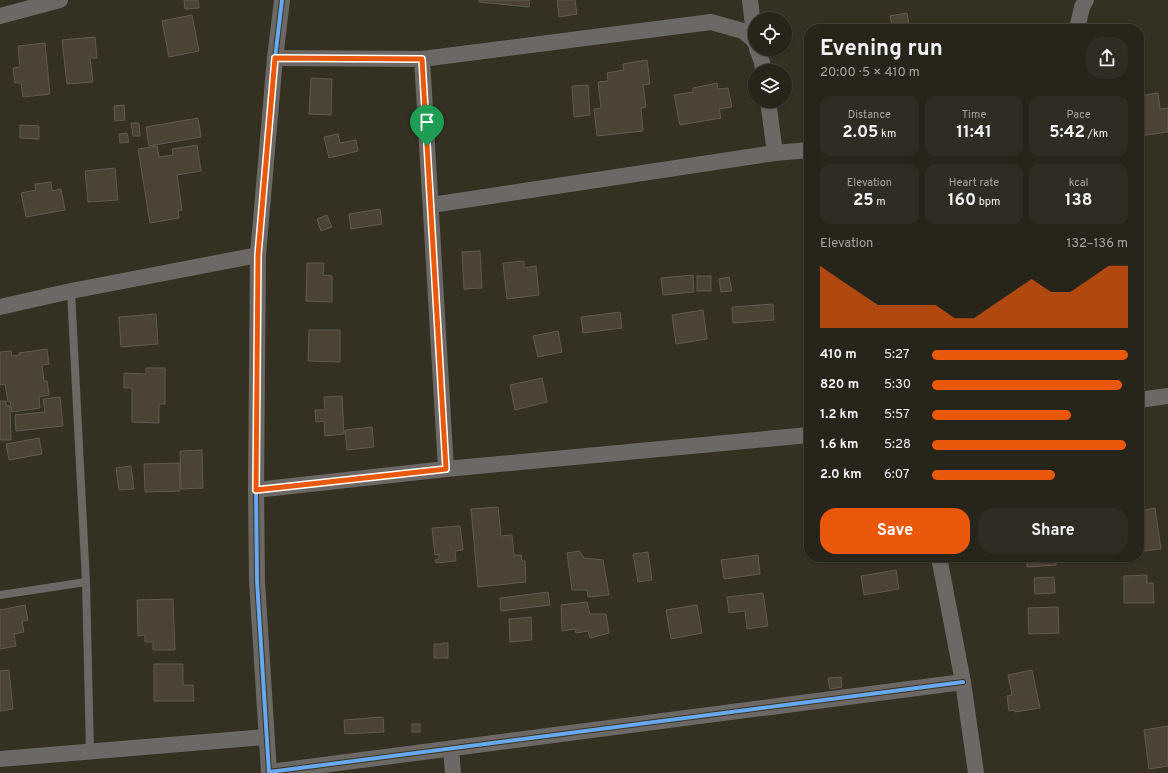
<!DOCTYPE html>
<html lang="en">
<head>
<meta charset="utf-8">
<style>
	:root { --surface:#27241a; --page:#2f2c23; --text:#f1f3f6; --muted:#a4a4a2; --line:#434139; --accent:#ea580c }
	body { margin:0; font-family:Overpass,sans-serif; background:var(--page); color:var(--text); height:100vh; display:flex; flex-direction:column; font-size:15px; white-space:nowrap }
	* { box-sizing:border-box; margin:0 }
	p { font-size:13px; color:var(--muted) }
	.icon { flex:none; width:22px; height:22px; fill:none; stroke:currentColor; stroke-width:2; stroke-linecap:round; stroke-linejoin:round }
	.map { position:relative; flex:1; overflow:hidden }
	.drawer { position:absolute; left:804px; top:24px; width:340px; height:538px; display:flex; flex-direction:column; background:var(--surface); border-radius:16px; box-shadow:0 1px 3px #0004,0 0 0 1px var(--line) }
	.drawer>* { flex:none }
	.controls { position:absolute; left:748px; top:12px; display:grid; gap:8px }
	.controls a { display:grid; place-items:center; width:44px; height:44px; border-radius:50%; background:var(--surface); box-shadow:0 1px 3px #0004,0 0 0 1px var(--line); font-size:20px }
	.pin { position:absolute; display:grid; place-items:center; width:34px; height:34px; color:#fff; margin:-41px -17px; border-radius:50% 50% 50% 0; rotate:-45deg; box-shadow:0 0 4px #0007 }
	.pin .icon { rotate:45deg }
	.round { display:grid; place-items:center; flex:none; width:42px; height:42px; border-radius:16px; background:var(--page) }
	.overview { display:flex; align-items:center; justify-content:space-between; height:68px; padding:0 16px }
	h1 { font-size:22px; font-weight:700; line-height:30px }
	.metrics { display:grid; grid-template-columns:repeat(3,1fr); gap:6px; height:68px; padding:4px 16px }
	.metrics div { display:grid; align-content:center; border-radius:10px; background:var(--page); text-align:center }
	.metrics b { font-size:17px; font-weight:700 }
	.metrics small { font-size:11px; font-weight:400 }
	.metrics p { font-size:11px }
	.chart { height:112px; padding:8px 16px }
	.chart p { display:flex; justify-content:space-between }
	.chart svg { width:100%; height:72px; margin-top:4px; fill:var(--accent); opacity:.7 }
	.button { display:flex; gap:8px; margin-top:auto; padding:8px 16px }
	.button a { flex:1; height:46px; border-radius:16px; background:var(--accent); color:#fff; font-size:16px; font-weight:700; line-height:46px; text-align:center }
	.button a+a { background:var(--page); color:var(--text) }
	ul { padding:0 16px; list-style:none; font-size:13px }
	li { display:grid; grid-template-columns:64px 48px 1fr; align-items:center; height:30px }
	li i { height:10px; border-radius:5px; background:var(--accent) }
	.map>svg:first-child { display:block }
	.building { fill:#4c4335; stroke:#605a50 }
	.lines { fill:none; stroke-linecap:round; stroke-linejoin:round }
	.lane { stroke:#6c6865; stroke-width:8 }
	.street { stroke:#6c6865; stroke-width:16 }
	.cycleway-casing { stroke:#3c331a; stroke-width:6 }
	.cycleway { stroke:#66a8f1; stroke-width:4 }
	.route-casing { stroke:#fff; stroke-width:8 }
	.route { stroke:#ea580c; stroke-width:5 }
</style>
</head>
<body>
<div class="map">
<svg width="1168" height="773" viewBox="0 0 1168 773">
	<rect width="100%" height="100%" fill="#343022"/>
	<!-- building -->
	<g class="building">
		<polygon points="184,0 198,0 199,8 185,9"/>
		<polygon points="479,0 530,0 529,7 479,2"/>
		<polygon points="557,0 575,0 577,14 559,17"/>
		<polygon points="907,13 910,29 893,29 890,16"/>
		<polygon points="192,15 199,51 169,57 162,21"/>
		<polygon points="95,37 97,58 90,58 93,82 67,84 62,40"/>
		<polygon points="45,43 50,94 23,97 21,83 15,83 13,68 20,67 18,46"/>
		<polygon points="647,60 650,84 643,85 646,107 641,108 643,131 597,136 594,109 601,108 598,82 608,81 607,73 624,70 623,64"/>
		<polygon points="311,78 332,79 331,115 309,114"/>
		<polygon points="717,83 718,89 728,88 732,107 719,109 721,118 680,125 674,95 693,92 693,88"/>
		<polygon points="588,85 590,115 574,117 572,86"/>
		<polygon points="1158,93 1160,109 1168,108 1168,132 1139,136 1139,96"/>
		<polygon points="124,105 125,120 115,121 114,106"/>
		<polygon points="198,118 201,137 149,146 146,127"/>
		<polygon points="131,123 139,123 140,136 133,136"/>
		<polygon points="20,125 39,126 39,139 20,138"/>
		<polygon points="127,133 129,142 120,143 119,134"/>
		<polygon points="338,134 340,143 356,140 358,151 329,158 324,137"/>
		<polygon points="197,145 201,171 177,175 182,210 178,211 179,218 150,223 138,149 157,146 159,157 173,155 172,149"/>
		<polygon points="115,168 118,200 88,202 85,171"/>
		<polygon points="51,182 52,191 61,189 65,210 26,217 21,193 36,190 35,184"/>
		<polygon points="380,209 382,224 351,229 349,214"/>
		<polygon points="327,215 332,227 321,231 317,219"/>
		<polygon points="480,251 482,288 464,289 462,252"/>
		<polygon points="524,261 524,268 536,266 539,295 507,299 503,263"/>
		<polygon points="307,263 324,263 323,275 332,276 332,302 306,301"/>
		<polygon points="693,275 694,292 663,295 661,278"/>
		<rect x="697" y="276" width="14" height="15"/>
		<polygon points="729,277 732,291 721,292 719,279"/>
		<polygon points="806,301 809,301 809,317 808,317"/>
		<polygon points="773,304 774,320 733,323 732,307"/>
		<polygon points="703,310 707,339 676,344 672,315"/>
		<polygon points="620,312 622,328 583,333 581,317"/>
		<polygon points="156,314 158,344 121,347 119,317"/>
		<polygon points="309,330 340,330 340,362 308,361"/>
		<polygon points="558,331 562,352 538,357 533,336"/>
		<polygon points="47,349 49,364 42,365 44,381 47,381 49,395 39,397 40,408 12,412 10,401 8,402 5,384 0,385 0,352 11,351 12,356 20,355 19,353"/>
		<polygon points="146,368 165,368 165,404 159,404 159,423 132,422 132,388 124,388 124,373 146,374"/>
		<polygon points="542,378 547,402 515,410 510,385"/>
		<polygon points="342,396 344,434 325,436 324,421 316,422 315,410 325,410 324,397"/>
		<polygon points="60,397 63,426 16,431 15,415 45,412 43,399"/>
		<polygon points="0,401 6,401 6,406 10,406 11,440 0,440"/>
		<polygon points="372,427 374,447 347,450 345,430"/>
		<polygon points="39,438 42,454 9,460 6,444"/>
		<polygon points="202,450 203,488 181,489 180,451"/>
		<polygon points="179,463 180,491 145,492 144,464"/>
		<polygon points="131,466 134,489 119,490 116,468"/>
		<polygon points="498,507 501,536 512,535 514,555 521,555 522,561 525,561 526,582 478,587 471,509"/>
		<polygon points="1155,508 1161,549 1143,551 1142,543 1139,543 1139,511"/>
		<polygon points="460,526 463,550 455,551 456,561 436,563 435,560 439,559 439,554 435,555 432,528"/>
		<polygon points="579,551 584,558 603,560 609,595 588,597 587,590 572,590 567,553"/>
		<polygon points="648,552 652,580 638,582 633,554"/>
		<polygon points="758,555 760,574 724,579 721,560"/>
		<polygon points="1027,557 1055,557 1056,565 1027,567"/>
		<polygon points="896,570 899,589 864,595 861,576"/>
		<polygon points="1147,575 1147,583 1153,583 1154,603 1124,603 1124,576"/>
		<polygon points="1054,577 1055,593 1035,594 1034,578"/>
		<polygon points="548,592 550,605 501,611 500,598"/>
		<polygon points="763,593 768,626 747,629 745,611 729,613 727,597"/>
		<polygon points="173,599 175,650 153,650 153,642 145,642 145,635 138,636 137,600"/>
		<polygon points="587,602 590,614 606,614 609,633 590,638 588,631 576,633 575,629 562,631 561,605"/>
		<polygon points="25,605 28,620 22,621 24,632 14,634 16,646 0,649 0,610"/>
		<polygon points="697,605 702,633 671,639 666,610"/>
		<polygon points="1058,607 1059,633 1029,634 1028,608"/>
		<polygon points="531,617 532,640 510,642 509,619"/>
		<polygon points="443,643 448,643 448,658 434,658 434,644 443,644"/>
		<polygon points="154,664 183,664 183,685 193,685 194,701 154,701"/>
		<polygon points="9,670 13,709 0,711 0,671"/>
		<polygon points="1032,670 1040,708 1015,712 1015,710 1009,711 1007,696 1012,695 1008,675"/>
		<polygon points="841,677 842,687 830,689 828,678"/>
		<polygon points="383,717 384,732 345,734 344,720"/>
		<rect x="412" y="724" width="8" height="8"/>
		<polygon points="1168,726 1168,766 1149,769 1144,730"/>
	</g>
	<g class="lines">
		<!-- lane -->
		<g class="lane">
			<polyline points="71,291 86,582 90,752"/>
			<polyline points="0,595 86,582"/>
		</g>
		<!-- street -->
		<g class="street">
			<polyline points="750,0 755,43"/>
			<polyline points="0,16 60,0"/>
			<polyline points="1077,29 1082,7 1086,0"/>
			<polyline points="757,49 762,62 763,71"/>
			<polyline points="275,58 422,59 711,22 743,31 754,40"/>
			<polyline points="422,59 446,469"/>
			<polyline points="768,101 775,153"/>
			<polyline points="431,205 775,153 809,150"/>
			<polyline points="0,307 71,291 258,255"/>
			<polyline points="1139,400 1168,396"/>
			<polyline points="256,490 446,469 809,435"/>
			<polyline points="939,557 963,682 976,773"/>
			<polyline points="451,749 453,773"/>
			<polyline points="0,759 266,737"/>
			<polyline points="269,772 963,682"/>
			<polyline points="269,773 257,581 256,490 258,255 275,58 282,0"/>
		</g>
		<!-- cycleway casing -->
		<g class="cycleway-casing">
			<g id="cycleway">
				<polyline points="269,772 963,682"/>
				<polyline points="269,773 257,581 256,490 258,255 275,58 282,0"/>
			</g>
		</g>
		<!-- cycleway -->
		<use href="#cycleway" class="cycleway"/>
	</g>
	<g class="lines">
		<!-- route casing -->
		<g class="route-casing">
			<polygon id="route" points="275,58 422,59 446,469 256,490 258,255"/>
		</g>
		<!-- route -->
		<use href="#route" class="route"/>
	</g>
</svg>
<div class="controls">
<a><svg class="icon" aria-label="locate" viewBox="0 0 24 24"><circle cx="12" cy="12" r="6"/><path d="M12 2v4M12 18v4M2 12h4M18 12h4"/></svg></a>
<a><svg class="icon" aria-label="layers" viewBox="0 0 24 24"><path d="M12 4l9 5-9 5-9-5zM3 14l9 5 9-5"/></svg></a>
</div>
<div class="pin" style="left:427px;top:146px;background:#1e9e55"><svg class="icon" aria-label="arrive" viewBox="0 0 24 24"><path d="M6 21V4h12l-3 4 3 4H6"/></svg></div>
<section class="drawer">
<div class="overview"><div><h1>Evening run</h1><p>20:00 · 5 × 410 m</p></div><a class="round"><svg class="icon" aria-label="share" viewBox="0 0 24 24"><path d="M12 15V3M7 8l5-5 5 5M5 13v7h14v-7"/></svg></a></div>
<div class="metrics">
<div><p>Distance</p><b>2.05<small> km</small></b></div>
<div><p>Time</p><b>11:41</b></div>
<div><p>Pace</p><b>5:42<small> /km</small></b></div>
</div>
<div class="metrics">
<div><p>Elevation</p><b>25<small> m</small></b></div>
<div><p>Heart rate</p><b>160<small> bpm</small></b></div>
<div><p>kcal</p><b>138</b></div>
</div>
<div class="chart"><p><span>Elevation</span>132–136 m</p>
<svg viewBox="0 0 160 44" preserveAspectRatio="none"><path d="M0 44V6L10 14L20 22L30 30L40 30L50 30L60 30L70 38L80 38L90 30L100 22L110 14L120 22L130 22L140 14L150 6L160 6V44z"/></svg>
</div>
<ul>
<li><b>410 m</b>5:27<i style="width:100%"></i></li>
<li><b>820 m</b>5:30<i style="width:97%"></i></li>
<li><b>1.2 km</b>5:57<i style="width:71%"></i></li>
<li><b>1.6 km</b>5:28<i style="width:99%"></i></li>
<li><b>2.0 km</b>6:07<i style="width:63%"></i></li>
</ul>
<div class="button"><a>Save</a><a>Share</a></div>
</section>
</div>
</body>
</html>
